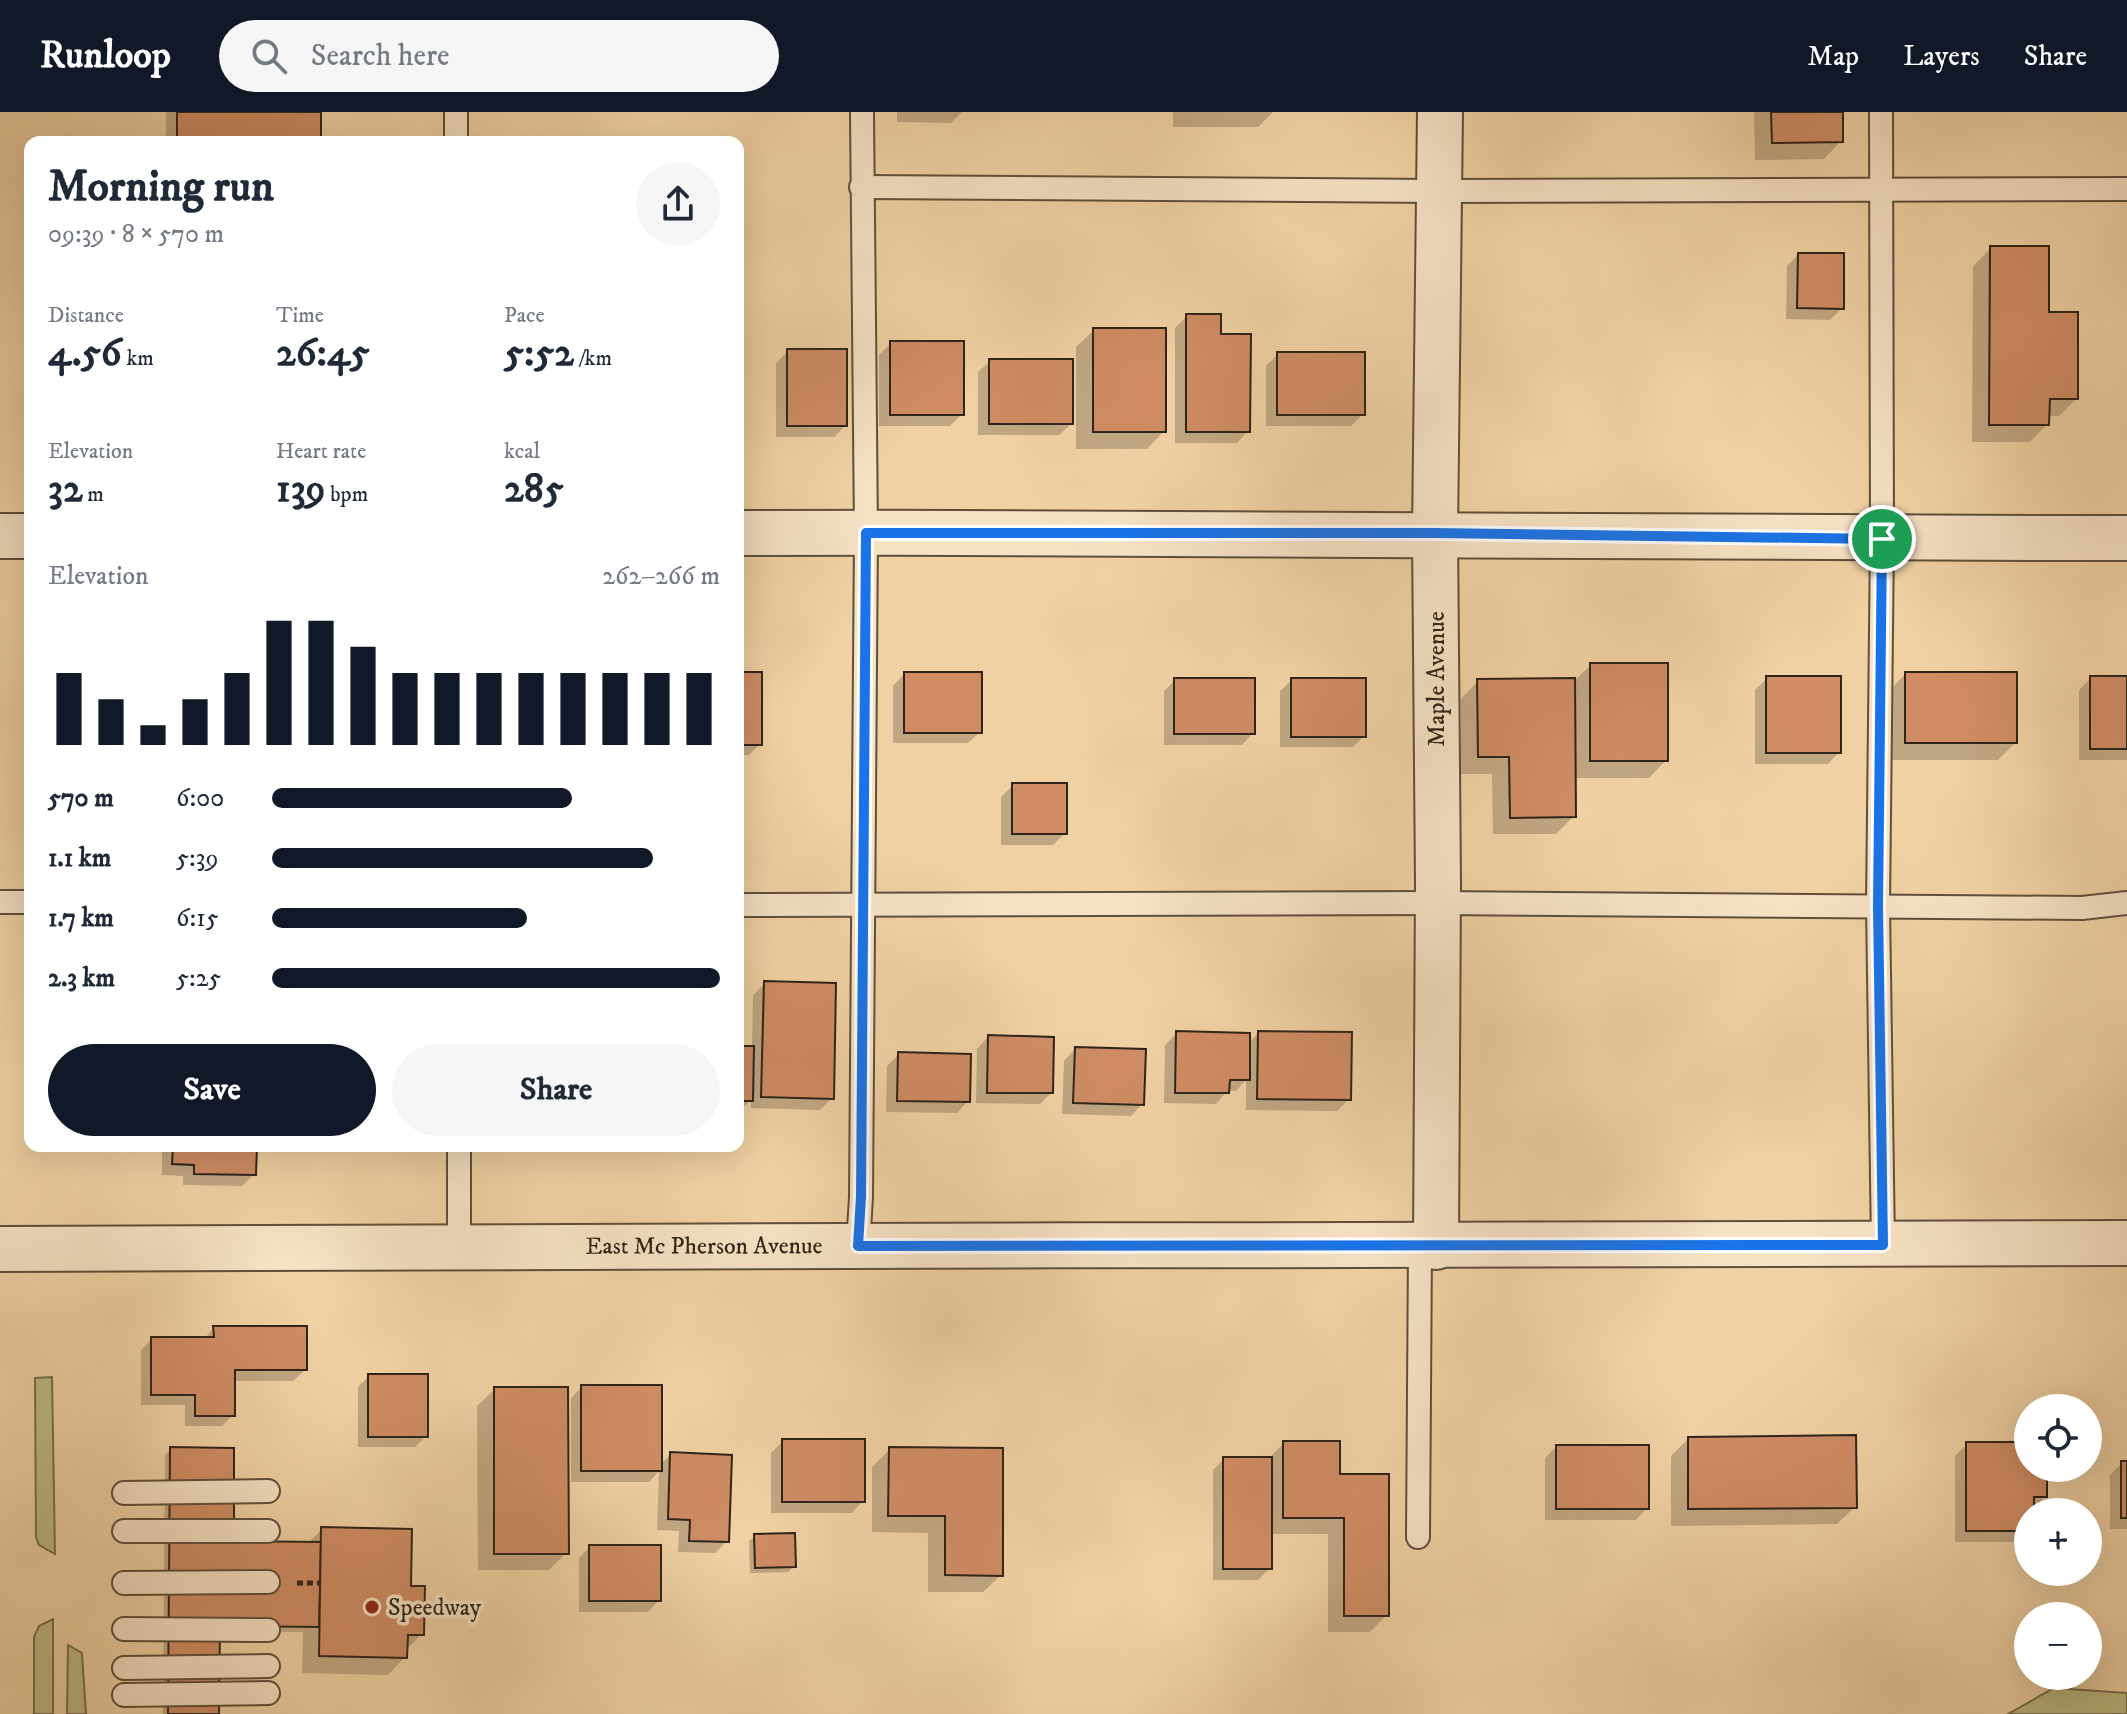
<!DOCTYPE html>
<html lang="en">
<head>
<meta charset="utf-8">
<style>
	:root { --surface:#fff; --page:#f6f6f7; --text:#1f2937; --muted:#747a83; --accent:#111827 }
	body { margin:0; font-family:"IM FELL DW Pica",serif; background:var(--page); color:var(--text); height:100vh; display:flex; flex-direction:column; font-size:30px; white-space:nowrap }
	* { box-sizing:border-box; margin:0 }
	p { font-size:26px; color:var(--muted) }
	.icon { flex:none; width:44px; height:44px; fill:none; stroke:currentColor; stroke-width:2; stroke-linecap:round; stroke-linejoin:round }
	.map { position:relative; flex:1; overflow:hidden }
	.drawer { position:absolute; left:24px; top:24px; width:720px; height:1016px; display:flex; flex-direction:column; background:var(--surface); border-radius:16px; box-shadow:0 8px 32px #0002 }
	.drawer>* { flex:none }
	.tools { position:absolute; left:2014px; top:1282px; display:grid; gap:16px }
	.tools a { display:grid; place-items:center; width:88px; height:88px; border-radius:50%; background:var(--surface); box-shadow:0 8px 32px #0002; font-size:40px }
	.pin { position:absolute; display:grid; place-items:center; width:68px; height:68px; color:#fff; margin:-34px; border:4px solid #fff; border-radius:50%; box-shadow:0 2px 8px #0007 }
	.round { display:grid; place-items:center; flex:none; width:84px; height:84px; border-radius:42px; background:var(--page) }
	.summary { display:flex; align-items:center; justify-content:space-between; height:136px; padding:0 24px }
	h1 { font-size:44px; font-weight:800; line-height:60px }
	.figures { display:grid; grid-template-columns:repeat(3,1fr); gap:12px; height:136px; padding:8px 24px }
	.figures div { display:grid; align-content:center }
	.figures b { font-size:40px; font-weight:800 }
	.figures small { font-size:22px; font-weight:400 }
	.figures p { font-size:22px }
	.chart { height:224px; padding:16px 24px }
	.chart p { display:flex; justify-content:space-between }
	.chart svg { width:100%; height:144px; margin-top:8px; stroke:var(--accent); stroke-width:6 }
	.cta { display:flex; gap:16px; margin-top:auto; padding:16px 24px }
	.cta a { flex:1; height:92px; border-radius:48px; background:var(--accent); color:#fff; font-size:32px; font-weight:800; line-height:92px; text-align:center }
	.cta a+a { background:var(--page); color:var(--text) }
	ul { padding:0 24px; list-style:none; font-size:26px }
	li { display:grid; grid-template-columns:128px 96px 1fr; align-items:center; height:60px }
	li i { height:20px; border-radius:10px; background:var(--accent) }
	header { display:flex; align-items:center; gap:48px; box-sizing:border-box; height:112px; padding:0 40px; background:var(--accent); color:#fff }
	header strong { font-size:38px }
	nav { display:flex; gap:44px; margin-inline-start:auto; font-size:28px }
	.search { width:560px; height:72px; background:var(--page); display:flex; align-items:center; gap:20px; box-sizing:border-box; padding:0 28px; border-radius:44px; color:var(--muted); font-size:30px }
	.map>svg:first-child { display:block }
	.green { fill:#bdba83; stroke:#766f4e; stroke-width:2 }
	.shadow { fill:#0003 }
	.building { fill:#cf8c64; stroke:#2e2418; stroke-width:2 }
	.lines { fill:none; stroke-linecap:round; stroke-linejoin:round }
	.service-casing { stroke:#5e4f3b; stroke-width:26 }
	.minor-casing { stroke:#5e4f3b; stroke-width:48 }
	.path { stroke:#2e2418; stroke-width:5; stroke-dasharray:6 4; stroke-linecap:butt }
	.service { stroke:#f5e1c4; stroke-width:22 }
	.minor { stroke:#f5e1c4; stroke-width:44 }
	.route-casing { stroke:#fff; stroke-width:16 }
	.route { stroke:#1a73e8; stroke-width:10 }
	.poi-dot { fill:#8f2418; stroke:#f5e1c4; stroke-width:3 }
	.labels { text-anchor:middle; stroke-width:7; stroke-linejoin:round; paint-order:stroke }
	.street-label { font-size:24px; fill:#2e2418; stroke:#f5e1c4 }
	.poi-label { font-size:24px; fill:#2e2418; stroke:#f5e1c4; text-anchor:start }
</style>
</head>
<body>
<header>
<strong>Runloop</strong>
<div class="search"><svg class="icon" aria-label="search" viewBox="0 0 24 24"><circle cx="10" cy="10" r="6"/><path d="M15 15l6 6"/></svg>Search here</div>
<nav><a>Map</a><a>Layers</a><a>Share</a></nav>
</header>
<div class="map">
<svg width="2127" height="1602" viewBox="0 0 2127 1602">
	<rect width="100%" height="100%" fill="#f0d1a4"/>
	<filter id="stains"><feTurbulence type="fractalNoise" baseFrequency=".0025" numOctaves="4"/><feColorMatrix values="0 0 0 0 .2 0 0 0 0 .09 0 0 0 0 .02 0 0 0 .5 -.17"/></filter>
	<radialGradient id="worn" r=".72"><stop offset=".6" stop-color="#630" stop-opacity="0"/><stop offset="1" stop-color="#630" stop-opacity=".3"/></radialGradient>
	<!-- green -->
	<g class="green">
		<polygon points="52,1265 55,1442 39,1433 36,1425 35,1266"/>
		<polygon points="53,1507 53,1602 34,1602 34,1525 39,1514"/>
		<polygon points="68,1533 82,1541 86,1602 67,1602"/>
		<polygon points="2054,1576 2127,1581 2127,1602 2008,1602"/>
	</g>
	<!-- shadow -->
	<g class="shadow">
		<rect x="166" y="0" width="153" height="30"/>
		<polygon points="897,0 962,0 951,11 897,10"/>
		<polygon points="1173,0 1273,0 1258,15 1173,15"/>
		<polygon points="1754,0 1841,0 1841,29 1824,47 1755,48"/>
		<polygon points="1991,136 2047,202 2076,287 2059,304 2048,304 2047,312 2030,330 1972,330 1973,154"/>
		<polygon points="1798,143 1842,196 1830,208 1786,207 1787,154"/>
		<polygon points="1187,204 1248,319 1237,331 1175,331 1175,216"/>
		<polygon points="1094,218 1164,319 1147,337 1076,337 1076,235"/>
		<polygon points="891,231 962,302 950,314 879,314 879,243"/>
		<polygon points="788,239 845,314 834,325 776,325 776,251"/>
		<polygon points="1278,242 1363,302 1351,314 1266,314 1266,254"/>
		<polygon points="990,249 1071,312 1059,323 978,323 978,260"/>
		<polygon points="1591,553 1666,648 1649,666 1573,666 1574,704 1556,722 1493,722 1492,662 1461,662 1461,587 1478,569 1575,568"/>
		<polygon points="738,562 760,632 749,643 738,643"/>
		<polygon points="904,562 980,620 968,631 893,631 893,574"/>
		<polygon points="1905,562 2015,631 1998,648 1888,648 1888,580"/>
		<polygon points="1767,566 1839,640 1828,652 1755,652 1755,578"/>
		<polygon points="2091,566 2127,566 2127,648 2079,648 2079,578"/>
		<polygon points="1175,568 1253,621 1242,633 1164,633 1164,579"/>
		<polygon points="1292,568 1364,624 1353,635 1280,635 1280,579"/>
		<polygon points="1013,673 1065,721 1053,733 1001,733 1001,685"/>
		<polygon points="765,871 832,986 820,998 751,996 751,988 738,1000 738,936 752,936 753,883"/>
		<polygon points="1177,921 1248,931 1259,921 1349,987 1337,999 1246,998 1246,968 1236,979 1227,979 1216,992 1164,991 1165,933"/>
		<polygon points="988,925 1051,981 1040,992 976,991 977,937"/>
		<polygon points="1075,937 1142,992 1131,1004 1062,1002 1064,949"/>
		<polygon points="899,942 968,989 957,1001 886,1000 887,954"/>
		<polygon points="162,1034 255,1034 254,1062 242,1074 183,1073 183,1064 162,1063"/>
		<polygon points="214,1216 305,1258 293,1269 233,1269 233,1303 222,1314 185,1314 185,1293 141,1293 141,1238 152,1227 204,1227"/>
		<polygon points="369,1264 426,1324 415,1335 358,1335 358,1275"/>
		<polygon points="582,1275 660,1353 671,1342 727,1429 715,1441 678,1440 679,1419 657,1418 659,1359 649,1370 571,1370 571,1286"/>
		<polygon points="495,1277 566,1441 549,1458 478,1458 477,1294"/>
		<polygon points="1688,1327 1855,1395 1837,1412 1671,1414 1671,1344"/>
		<polygon points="783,1329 863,1389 852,1401 771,1401 771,1341"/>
		<polygon points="1284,1331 1338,1364 1387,1503 1370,1520 1328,1520 1328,1422 1270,1422 1270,1456 1258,1468 1213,1468 1213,1358 1224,1347 1268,1347"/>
		<polygon points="1967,1332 2028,1332 2028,1356 2045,1356 2045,1384 2032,1400 2028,1400 2028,1422 2020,1430 1955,1430 1955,1344"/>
		<polygon points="1556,1335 1647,1396 1636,1408 1545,1408 1545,1346"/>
		<polygon points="171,1337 232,1431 307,1432 322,1417 409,1476 422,1522 405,1539 405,1545 388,1563 302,1561 303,1520 218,1519 217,1602 163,1602 165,1343"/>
		<polygon points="890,1337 1001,1463 983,1480 928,1480 928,1421 872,1420 872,1355"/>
		<polygon points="2122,1351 2127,1351 2127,1417 2110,1417 2110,1363"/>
		<polygon points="755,1424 794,1454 788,1460 750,1461 749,1429"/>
		<polygon points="590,1435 659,1488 648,1500 579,1500 579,1446"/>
	</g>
	<!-- building -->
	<g class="building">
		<rect x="177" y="0" width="144" height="30"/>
		<polygon points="1771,0 1843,0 1843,30 1772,31"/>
		<polygon points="1990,134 2049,134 2049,200 2078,200 2078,287 2050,287 2049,313 1989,313"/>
		<polygon points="1798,141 1844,141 1844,197 1797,196"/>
		<polygon points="1186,202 1221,202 1221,222 1251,222 1250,320 1186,320"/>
		<rect x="1093" y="216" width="73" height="104"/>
		<rect x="890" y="229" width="74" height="74"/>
		<rect x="787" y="237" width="60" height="77"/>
		<rect x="1277" y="240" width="88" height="63"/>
		<rect x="989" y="247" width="84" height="65"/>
		<rect x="1590" y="551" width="78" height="98"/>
		<rect x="738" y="560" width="24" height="73"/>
		<rect x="904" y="560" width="78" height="61"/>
		<rect x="1905" y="560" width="112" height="71"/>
		<rect x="1766" y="564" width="75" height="77"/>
		<rect x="2090" y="564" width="37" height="73"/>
		<rect x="1174" y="566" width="81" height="56"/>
		<rect x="1291" y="566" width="75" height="59"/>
		<polygon points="1575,566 1576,705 1510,706 1509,645 1478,645 1477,567"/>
		<rect x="1012" y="671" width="55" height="51"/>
		<polygon points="764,869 836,871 834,987 761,985"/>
		<polygon points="1176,919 1250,921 1250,968 1230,968 1229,981 1175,981"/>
		<polygon points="1258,919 1352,920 1351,988 1257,987"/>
		<polygon points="988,923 1054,925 1053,981 987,981"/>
		<polygon points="738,934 754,934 753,989 738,989"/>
		<polygon points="1075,935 1146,937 1144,993 1073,991"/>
		<polygon points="898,940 971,942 970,990 897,989"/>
		<polygon points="173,1034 257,1034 256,1063 194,1062 194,1053 172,1052"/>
		<polygon points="213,1214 307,1214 307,1258 235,1258 235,1304 195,1304 195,1283 151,1283 151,1225 214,1225"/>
		<rect x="368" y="1262" width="60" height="63"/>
		<rect x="581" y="1273" width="81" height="86"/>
		<polygon points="494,1275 568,1275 569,1442 494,1442"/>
		<polygon points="1856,1323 1857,1396 1688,1397 1688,1325"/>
		<rect x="782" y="1327" width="83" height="63"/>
		<polygon points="1283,1329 1340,1329 1340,1362 1389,1362 1389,1504 1344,1504 1344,1406 1283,1406"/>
		<polygon points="1966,1330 2028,1330 2028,1356 2047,1356 2047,1385 2034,1385 2034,1400 2028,1400 2028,1419 1966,1419"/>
		<rect x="1556" y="1333" width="93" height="64"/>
		<polygon points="170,1335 234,1336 234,1429 321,1430 319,1515 220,1514 219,1602 168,1602"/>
		<polygon points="889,1335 1003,1336 1003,1464 945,1463 945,1404 888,1404"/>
		<polygon points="670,1340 732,1343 729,1430 689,1429 690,1408 668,1407"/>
		<rect x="1223" y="1345" width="49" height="112"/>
		<rect x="2121" y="1349" width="6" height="57"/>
		<polygon points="321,1415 412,1417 411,1474 425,1474 424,1523 408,1523 407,1546 319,1544"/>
		<polygon points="795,1421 796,1455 755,1456 754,1422"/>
		<rect x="589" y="1433" width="72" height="56"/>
	</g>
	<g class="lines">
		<!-- service casing -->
		<g class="service-casing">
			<g id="service">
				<polyline points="456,0 456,30"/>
				<polyline points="1881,0 1882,427 1878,794 1883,1133"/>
				<polyline points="861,75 1439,79 2127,77"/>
				<polyline points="0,790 30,790"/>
				<polyline points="738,793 1438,791 2082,796 2127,791"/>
				<polyline points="459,1034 459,1133"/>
				<polyline points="858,1134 861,1085 866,421 862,0"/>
				<polyline points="124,1381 268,1379"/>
				<polyline points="124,1419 268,1419"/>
				<polyline points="1418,1425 1420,1135"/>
				<polyline points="124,1471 268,1470"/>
				<polyline points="124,1517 268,1518"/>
				<polyline points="124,1556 268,1554"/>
				<polyline points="124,1583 268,1581"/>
			</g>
		</g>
		<!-- minor casing -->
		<g class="minor-casing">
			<g id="minor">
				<path d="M738 421C1201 419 1664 427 2127 426"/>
				<polyline points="0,424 30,424"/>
				<polyline points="1436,1135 1438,771 1435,421 1440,0"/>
				<path id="s1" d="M0 1137C709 1130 1418 1136 2127 1131"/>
			</g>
		</g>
		<!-- path -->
		<polyline class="path" points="297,1471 320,1471"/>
		<!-- service -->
		<use href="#service" class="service"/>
		<!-- minor -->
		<use href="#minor" class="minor"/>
	</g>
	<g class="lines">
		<!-- route casing -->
		<g class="route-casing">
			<polygon id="route" points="866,421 1435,421 1882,427 1878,794 1883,1133 858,1134 861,1085"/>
		</g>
		<!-- route -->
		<use href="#route" class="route"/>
	</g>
	<!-- markers -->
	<circle class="poi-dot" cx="372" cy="1495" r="8"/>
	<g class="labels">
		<!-- street labels -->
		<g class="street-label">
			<text transform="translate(1436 567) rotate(-90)" y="8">Maple Avenue</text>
			<text dy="8" stroke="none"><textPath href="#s1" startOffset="704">East Mc Pherson Avenue</textPath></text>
		</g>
		<!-- poi labels -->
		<g class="poi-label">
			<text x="388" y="1503">Speedway</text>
		</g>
	</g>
	<rect width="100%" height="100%" filter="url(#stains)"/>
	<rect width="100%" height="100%" fill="url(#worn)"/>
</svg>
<div class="tools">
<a><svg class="icon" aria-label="locate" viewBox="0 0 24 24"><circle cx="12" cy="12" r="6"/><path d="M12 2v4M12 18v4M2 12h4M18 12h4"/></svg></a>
<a>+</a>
<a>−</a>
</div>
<div class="pin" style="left:1882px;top:427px;background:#1e9e55"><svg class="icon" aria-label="arrive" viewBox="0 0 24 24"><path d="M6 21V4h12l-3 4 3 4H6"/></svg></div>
<section class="drawer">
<div class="summary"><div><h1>Morning run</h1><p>09:39 · 8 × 570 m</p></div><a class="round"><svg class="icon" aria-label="share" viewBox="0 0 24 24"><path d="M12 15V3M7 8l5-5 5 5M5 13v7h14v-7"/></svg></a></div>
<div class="figures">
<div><p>Distance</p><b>4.56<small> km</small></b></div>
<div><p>Time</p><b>26:45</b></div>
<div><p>Pace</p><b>5:52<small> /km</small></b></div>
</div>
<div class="figures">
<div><p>Elevation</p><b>32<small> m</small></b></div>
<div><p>Heart rate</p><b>139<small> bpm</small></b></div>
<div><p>kcal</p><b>285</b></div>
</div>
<div class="chart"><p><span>Elevation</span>262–266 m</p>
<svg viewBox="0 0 160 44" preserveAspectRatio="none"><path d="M5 44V22M15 44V30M25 44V38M35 44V30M45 44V22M55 44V6M65 44V6M75 44V14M85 44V22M95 44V22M105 44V22M115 44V22M125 44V22M135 44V22M145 44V22M155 44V22"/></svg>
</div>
<ul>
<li><b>570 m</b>6:00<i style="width:67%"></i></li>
<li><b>1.1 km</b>5:39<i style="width:85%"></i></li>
<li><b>1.7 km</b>6:15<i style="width:57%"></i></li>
<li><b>2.3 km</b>5:25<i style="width:100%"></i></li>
</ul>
<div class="cta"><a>Save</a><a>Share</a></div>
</section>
</div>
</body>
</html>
